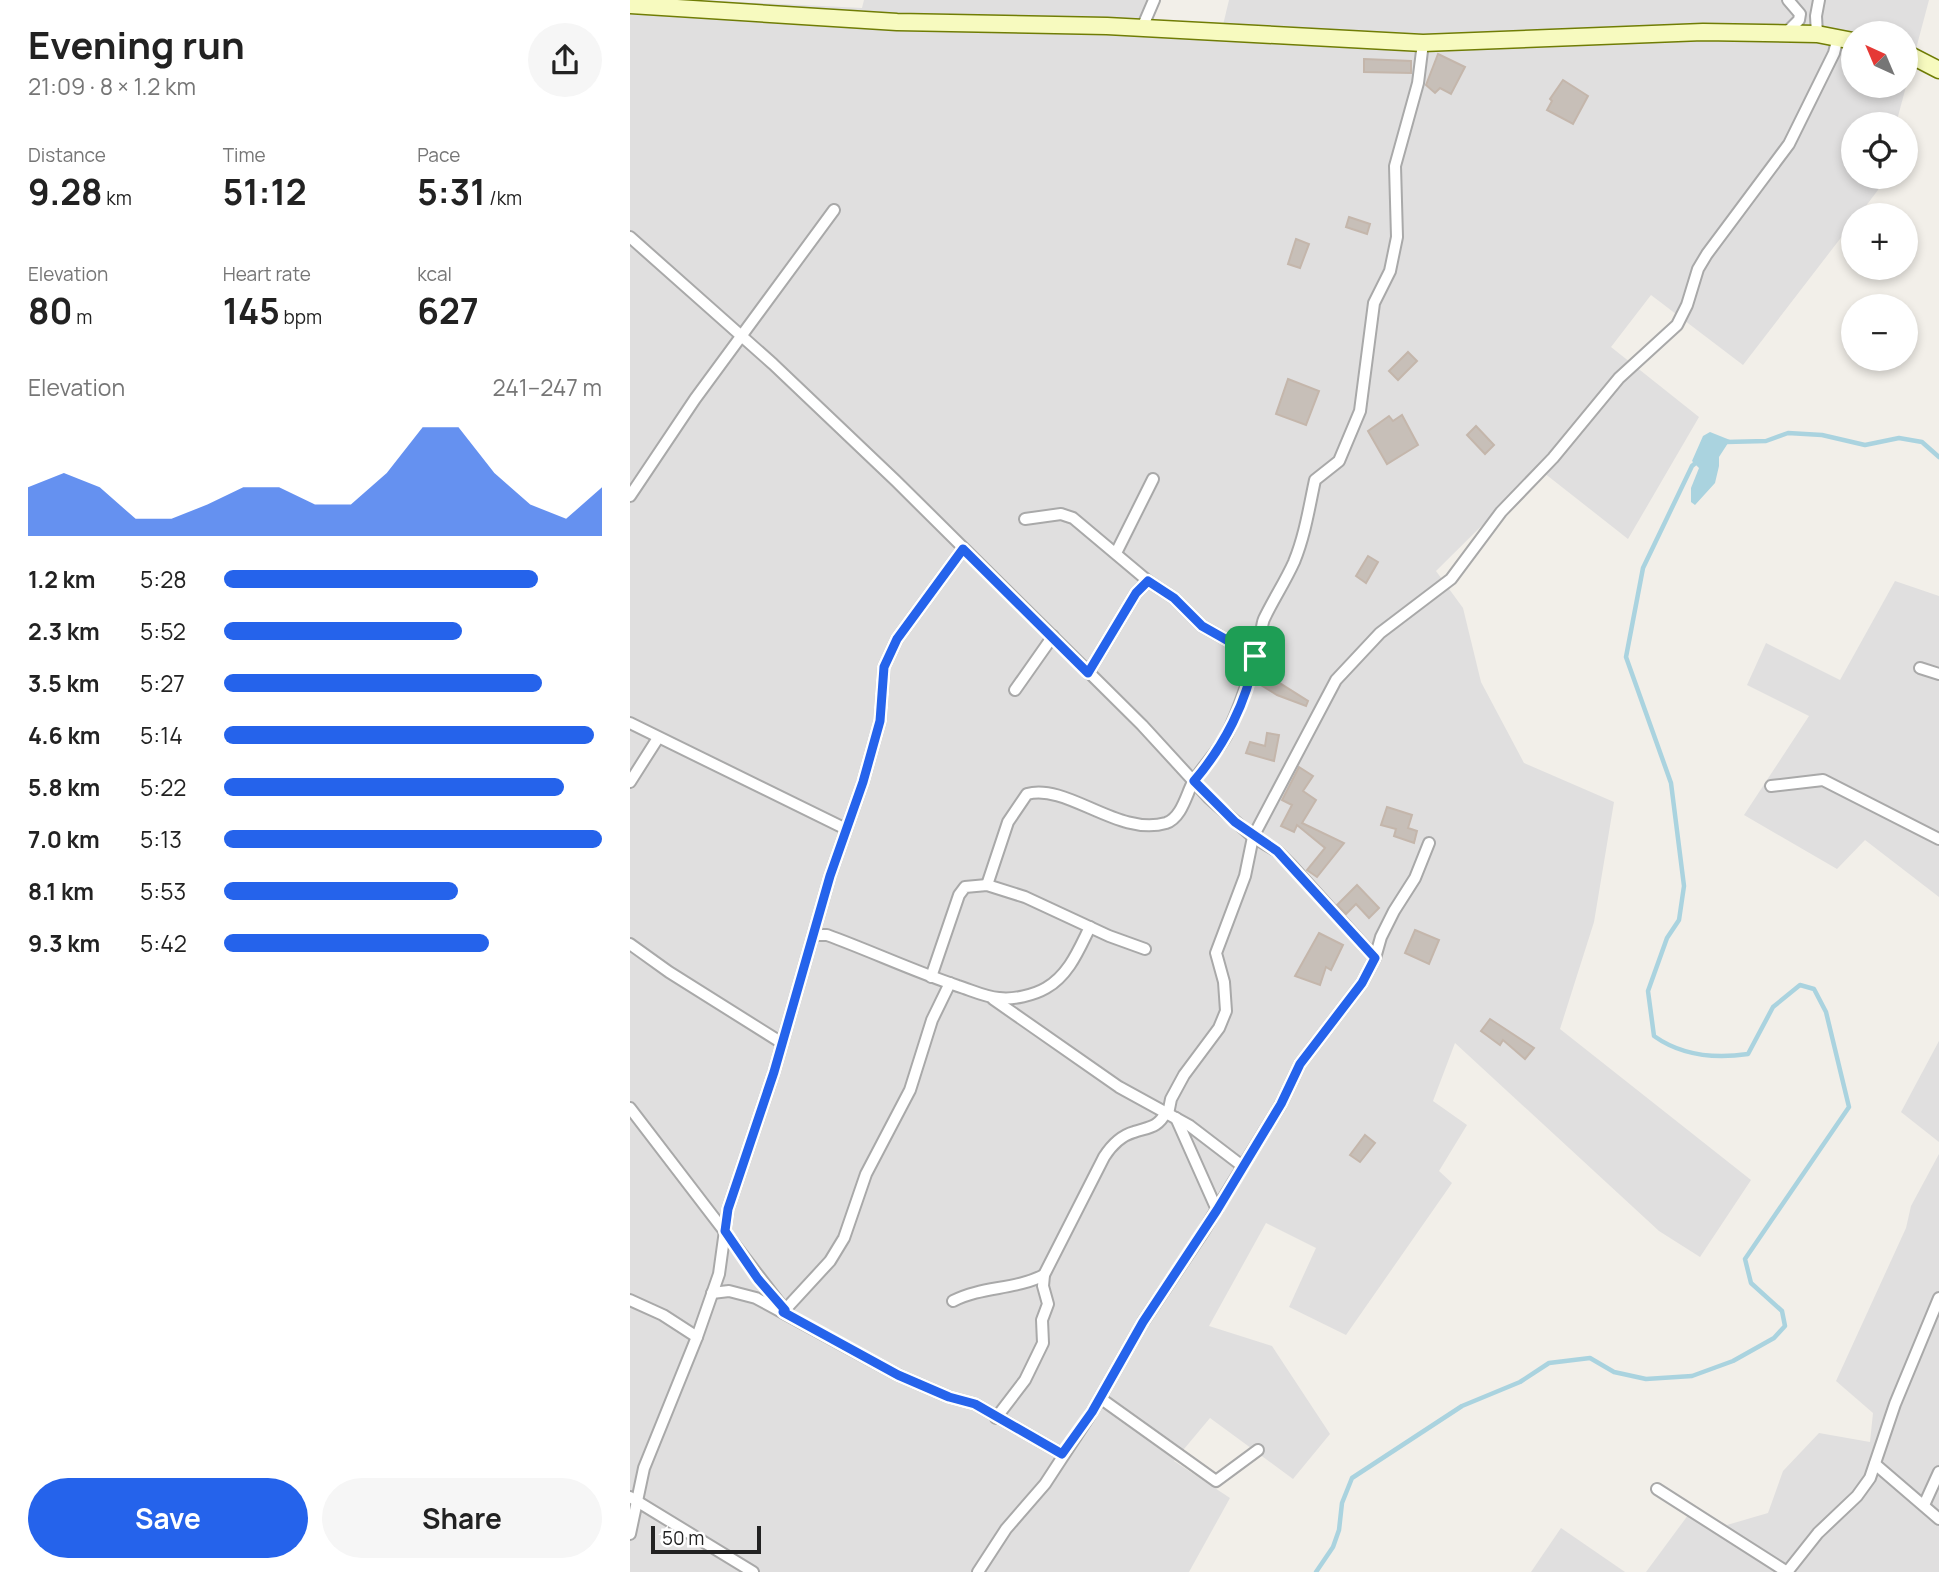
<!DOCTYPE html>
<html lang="en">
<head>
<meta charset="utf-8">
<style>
	:root { --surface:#fff; --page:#f6f6f6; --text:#222; --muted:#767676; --accent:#2563eb }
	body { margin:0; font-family:Manrope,sans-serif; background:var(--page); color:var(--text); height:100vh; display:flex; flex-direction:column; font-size:26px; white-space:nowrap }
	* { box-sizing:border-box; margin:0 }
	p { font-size:23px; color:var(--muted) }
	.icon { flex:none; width:38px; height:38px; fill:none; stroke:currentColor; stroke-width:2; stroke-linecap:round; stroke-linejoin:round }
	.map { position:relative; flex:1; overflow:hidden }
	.panel { display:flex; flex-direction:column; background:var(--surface); width:630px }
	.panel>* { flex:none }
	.needle { width:46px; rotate:316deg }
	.tools { position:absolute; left:1211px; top:21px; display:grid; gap:14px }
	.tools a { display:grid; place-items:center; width:77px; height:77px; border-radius:50%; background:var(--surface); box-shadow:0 4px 10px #0003; font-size:35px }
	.scale { position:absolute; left:21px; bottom:18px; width:110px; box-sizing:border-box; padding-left:7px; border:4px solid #222; border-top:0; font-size:19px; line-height:24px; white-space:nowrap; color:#222; -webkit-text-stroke:5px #fff; paint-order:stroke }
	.pin { position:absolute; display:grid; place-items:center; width:60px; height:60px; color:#fff; margin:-30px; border-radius:14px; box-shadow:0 4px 10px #0006 }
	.round { display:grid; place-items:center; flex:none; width:74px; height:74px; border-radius:37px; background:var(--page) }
	.head { display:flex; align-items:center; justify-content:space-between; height:119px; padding:0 28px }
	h1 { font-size:38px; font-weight:700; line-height:52px }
	.metrics { display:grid; grid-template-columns:repeat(3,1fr); gap:10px; height:119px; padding:7px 28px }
	.metrics div { display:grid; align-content:center }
	.metrics b { font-size:35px; font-weight:700 }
	.metrics small { font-size:19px; font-weight:400 }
	.metrics p { font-size:19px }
	.chart { height:196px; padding:14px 28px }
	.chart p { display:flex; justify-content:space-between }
	.chart svg { width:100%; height:126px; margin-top:7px; fill:var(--accent); opacity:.7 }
	.button { display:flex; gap:14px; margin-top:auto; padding:14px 28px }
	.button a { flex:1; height:80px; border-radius:42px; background:var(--accent); color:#fff; font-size:28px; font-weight:700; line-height:80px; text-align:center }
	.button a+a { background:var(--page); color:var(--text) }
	ul { padding:0 28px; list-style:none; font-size:23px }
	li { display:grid; grid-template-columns:112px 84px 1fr; align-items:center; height:52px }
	li i { height:18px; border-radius:9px; background:var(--accent) }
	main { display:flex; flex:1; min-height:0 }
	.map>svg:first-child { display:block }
	.residential { fill:#e0dfdf; fill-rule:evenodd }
	.water { fill:#aad3df }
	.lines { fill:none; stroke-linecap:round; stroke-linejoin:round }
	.stream { stroke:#aad3df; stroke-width:4.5 }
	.building { fill:#c7bfb8; stroke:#c4b6ab; stroke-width:2 }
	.street-casing { stroke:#a9a9a9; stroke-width:14 }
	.secondary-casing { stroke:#707d05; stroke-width:19 }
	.street { stroke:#fff; stroke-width:10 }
	.secondary { stroke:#f7fabf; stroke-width:16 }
	.route-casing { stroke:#fff; stroke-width:14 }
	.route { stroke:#2563eb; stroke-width:9 }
</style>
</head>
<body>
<main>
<section class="panel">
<div class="head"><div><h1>Evening run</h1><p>21:09 · 8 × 1.2 km</p></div><a class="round"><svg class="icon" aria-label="share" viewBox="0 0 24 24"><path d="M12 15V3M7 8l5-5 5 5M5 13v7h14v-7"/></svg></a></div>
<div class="metrics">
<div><p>Distance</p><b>9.28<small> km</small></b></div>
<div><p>Time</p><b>51:12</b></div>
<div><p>Pace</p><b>5:31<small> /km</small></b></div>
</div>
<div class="metrics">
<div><p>Elevation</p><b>80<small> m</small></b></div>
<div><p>Heart rate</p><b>145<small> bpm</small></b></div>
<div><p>kcal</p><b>627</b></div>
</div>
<div class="chart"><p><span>Elevation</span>241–247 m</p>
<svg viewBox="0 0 160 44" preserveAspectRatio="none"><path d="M0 44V27L10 22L20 27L30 38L40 38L50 33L60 27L70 27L80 33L90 33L100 22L110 6L120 6L130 22L140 33L150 38L160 27V44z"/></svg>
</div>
<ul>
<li><b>1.2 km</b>5:28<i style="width:83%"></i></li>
<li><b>2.3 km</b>5:52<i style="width:63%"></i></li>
<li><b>3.5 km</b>5:27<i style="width:84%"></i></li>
<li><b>4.6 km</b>5:14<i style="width:98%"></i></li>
<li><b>5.8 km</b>5:22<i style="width:90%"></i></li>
<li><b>7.0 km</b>5:13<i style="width:100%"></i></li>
<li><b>8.1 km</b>5:53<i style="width:62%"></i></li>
<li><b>9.3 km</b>5:42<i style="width:70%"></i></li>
</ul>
<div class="button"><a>Save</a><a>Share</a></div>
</section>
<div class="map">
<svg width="1309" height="1572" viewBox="0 0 1309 1572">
	<rect width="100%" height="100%" fill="#f2efe9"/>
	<!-- residential -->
	<g class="residential">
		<path d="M0 0H68L232 8 234 0H521L509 22 593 25 599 0H1299L1266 124H1223V177H1252L1248 190 1229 215H1223V222L1113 365 1021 295 981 347 1069 417 998 539 909 469 806 571 833 608 851 682 894 763 984 802 964 922 930 1029 1121 1180 1070 1257 1029 1231 825 1043 803 1101 837 1125 809 1171 822 1183 716 1335 659 1307 686 1248 636 1223 579 1326 642 1346 700 1434 663 1479 580 1418 544 1461 600 1498 559 1572H0ZM1223 33H1276V86H1223Z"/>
		<polygon points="1265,581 1309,596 1309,897 1235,840 1207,869 1114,815 1179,716 1117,685 1136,643 1210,680"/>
		<polygon points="1309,1041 1309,1142 1271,1112"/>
		<polygon points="1309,1154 1309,1572 1016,1572 1064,1507 1097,1525 1138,1513 1153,1471 1189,1433 1240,1442 1243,1413 1206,1381 1276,1228 1281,1206"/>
		<polygon points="931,1528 995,1572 901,1572"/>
	</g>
	<!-- water -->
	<polygon class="water" points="1080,432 1100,440 1089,457 1089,466 1085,483 1065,505 1061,502 1061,488 1069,468 1062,461 1073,436"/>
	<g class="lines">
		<!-- stream -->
		<g class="stream">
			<polyline points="1096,442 1136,441 1158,433 1192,435 1235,445 1269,438 1292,442 1309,457"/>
			<path d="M686 1572 703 1547 709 1530 712 1503 722 1478 832 1406 890 1382 919 1363 960 1358 984 1372 1016 1379 1062 1376 1103 1361 1144 1338 1155 1326 1152 1311 1121 1283 1115 1259 1219 1107 1196 1012 1184 989 1170 985 1143 1007 1118 1054C1084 1059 1052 1056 1024 1036L1018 991 1037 938 1049 920 1054 886 1041 783 996 657 1013 568 1062 466 1069 460"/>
		</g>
	</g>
	<!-- building -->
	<g class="building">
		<polygon points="808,54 835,67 821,94 810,88 805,93 796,85"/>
		<polygon points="734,59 781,61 781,73 734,72"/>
		<polygon points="933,80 958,96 943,124 917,110 922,101 920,99"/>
		<polygon points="719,217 740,224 737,234 716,227"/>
		<polygon points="666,239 679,244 670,268 658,264"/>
		<polygon points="778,352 787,361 768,380 759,371"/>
		<polygon points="658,379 689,391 676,425 646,414"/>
		<polygon points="772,415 788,445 757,464 738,431 759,416 763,421"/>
		<polygon points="846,426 864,445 855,454 837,435"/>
		<polygon points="738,556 748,562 736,583 726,576"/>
		<polygon points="629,670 678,701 676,706 647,695 626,682"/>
		<polygon points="637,733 649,735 644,761 616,753 620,742 635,746"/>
		<polygon points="669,767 683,776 673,791 686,800 672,823 714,843 687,877 677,870 695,848 667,825 664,832 651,826 662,805 652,800"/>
		<polygon points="757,807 782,815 778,828 787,831 784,843 764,836 766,829 751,825"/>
		<polygon points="727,885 749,908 739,918 726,904 716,914 707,905"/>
		<polygon points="785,930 809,940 799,964 775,953"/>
		<polygon points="689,933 713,945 701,970 696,967 690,985 665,976"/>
		<polygon points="860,1019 904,1048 895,1059 873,1040 870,1045 851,1031"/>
		<polygon points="735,1135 745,1143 730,1162 720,1155"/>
	</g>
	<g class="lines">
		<!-- street casing -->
		<g class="street-casing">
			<g id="street">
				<polyline points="512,28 524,0"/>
				<polyline points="1155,34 1169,20 1170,14 1158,0"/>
				<polyline points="1187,34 1186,16 1189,0"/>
				<polyline points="0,237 143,364 266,481 512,725 579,798 623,837 647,851 661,865 745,958"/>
				<polyline points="0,496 65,399 204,210"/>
				<polyline points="395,519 431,514 443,518 518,581 544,598 572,626 625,656"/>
				<polyline points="486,553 523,479"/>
				<polyline points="1290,668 1309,674"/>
				<polyline points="458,673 506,593 518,581"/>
				<polyline points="385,690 423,636"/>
				<polyline points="0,723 216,829"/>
				<polyline points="0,782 28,738"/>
				<polyline points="1141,786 1193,780 1309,839"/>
				<path d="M357 885 378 822 397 794C438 783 488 837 536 823 551 818 556 796 562 784 572 767 587 753 596 736 611 706 621 672 630 640 632 634 631 626 634 619 643 600 655 582 664 562 675 535 679 508 685 480L709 461 730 411 744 303 760 271 767 237 765 166 788 83 793 43"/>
				<path d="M184 935H197C241 951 283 971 328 986 341 990 355 997 369 998 383 1000 404 995 416 988 439 975 449 949 460 927"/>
				<polyline points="0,944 39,972 152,1043"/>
				<polyline points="301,977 329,895 335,887 357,885 395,897 479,936 515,949"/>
				<polyline points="363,999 489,1087 560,1126 611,1165"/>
				<polyline points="0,1108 154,1309"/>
				<polyline points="538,1114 541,1099 554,1075 589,1028 596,1011 594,982 586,953 615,876 623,837 706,680 750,633 821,579 871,512 923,458 989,378 1047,325 1057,305 1068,269 1077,254 1159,144 1204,53 1208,37"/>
				<polyline points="546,1118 587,1210"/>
				<polyline points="82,1293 99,1291 126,1298 268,1375 319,1397 345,1404 432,1454"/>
				<polyline points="0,1300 33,1315 67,1337"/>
				<path d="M323 1301C352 1286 385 1290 414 1275"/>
				<polyline points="153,1312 200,1261 214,1238 236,1174 280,1090 302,1020 320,983"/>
				<polyline points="470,1398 586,1481 628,1450"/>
				<path d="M366 1418 395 1380 413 1343 412 1320 418 1304 413 1286 414 1275 474 1157C481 1146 490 1136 504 1132 519 1127 528 1128 536 1112"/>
				<polyline points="1245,1464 1309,1519"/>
				<polyline points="1027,1489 1157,1572"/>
				<polyline points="0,1497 123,1572"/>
				<polyline points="1294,1505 1309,1472"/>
				<polyline points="0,1534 14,1468 67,1337 89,1274 98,1209 144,1072 200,876 233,782 250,721 254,667 267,639 333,549"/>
				<polyline points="348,1572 376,1529 415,1484 462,1412 513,1322 573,1232 651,1104 670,1064 732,983 745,958 751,937 764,911 785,878 799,843"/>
				<polyline points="1157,1572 1188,1533 1227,1496 1240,1478 1265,1404 1309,1298"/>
			</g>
		</g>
		<!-- secondary casing -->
		<g class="secondary-casing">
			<g id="secondary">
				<polyline points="0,5 267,22 477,26 793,43 1073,32 1187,34 1223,41"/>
				<polyline points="1276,53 1309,70"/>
			</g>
		</g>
		<!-- street -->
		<use href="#street" class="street"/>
		<!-- secondary -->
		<use href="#secondary" class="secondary"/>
	</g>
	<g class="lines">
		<!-- route casing -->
		<g class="route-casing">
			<path id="route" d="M333 549 458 673 506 593 518 581 544 598 572 626 625 656C617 702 594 746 564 781L605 822 647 851 745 958 732 983 670 1064 651 1104 587 1210 513 1322 462 1412 432 1454 345 1404 319 1397 268 1375 153 1312 155 1310 128 1279 95 1231 98 1209 144 1072 200 876 233 782 250 721 254 667 267 639Z"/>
		</g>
		<!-- route -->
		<use href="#route" class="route"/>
	</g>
</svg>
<div class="tools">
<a><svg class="needle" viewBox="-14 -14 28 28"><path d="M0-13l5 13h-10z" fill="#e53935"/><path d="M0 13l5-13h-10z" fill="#767676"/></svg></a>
<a><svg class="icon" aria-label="locate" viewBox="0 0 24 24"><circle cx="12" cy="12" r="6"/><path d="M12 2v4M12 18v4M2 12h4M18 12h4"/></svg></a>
<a>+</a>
<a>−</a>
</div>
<div class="scale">50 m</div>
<div class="pin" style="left:625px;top:656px;background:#1e9e55"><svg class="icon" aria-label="arrive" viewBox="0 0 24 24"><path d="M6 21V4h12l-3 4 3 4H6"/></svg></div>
</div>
</main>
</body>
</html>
